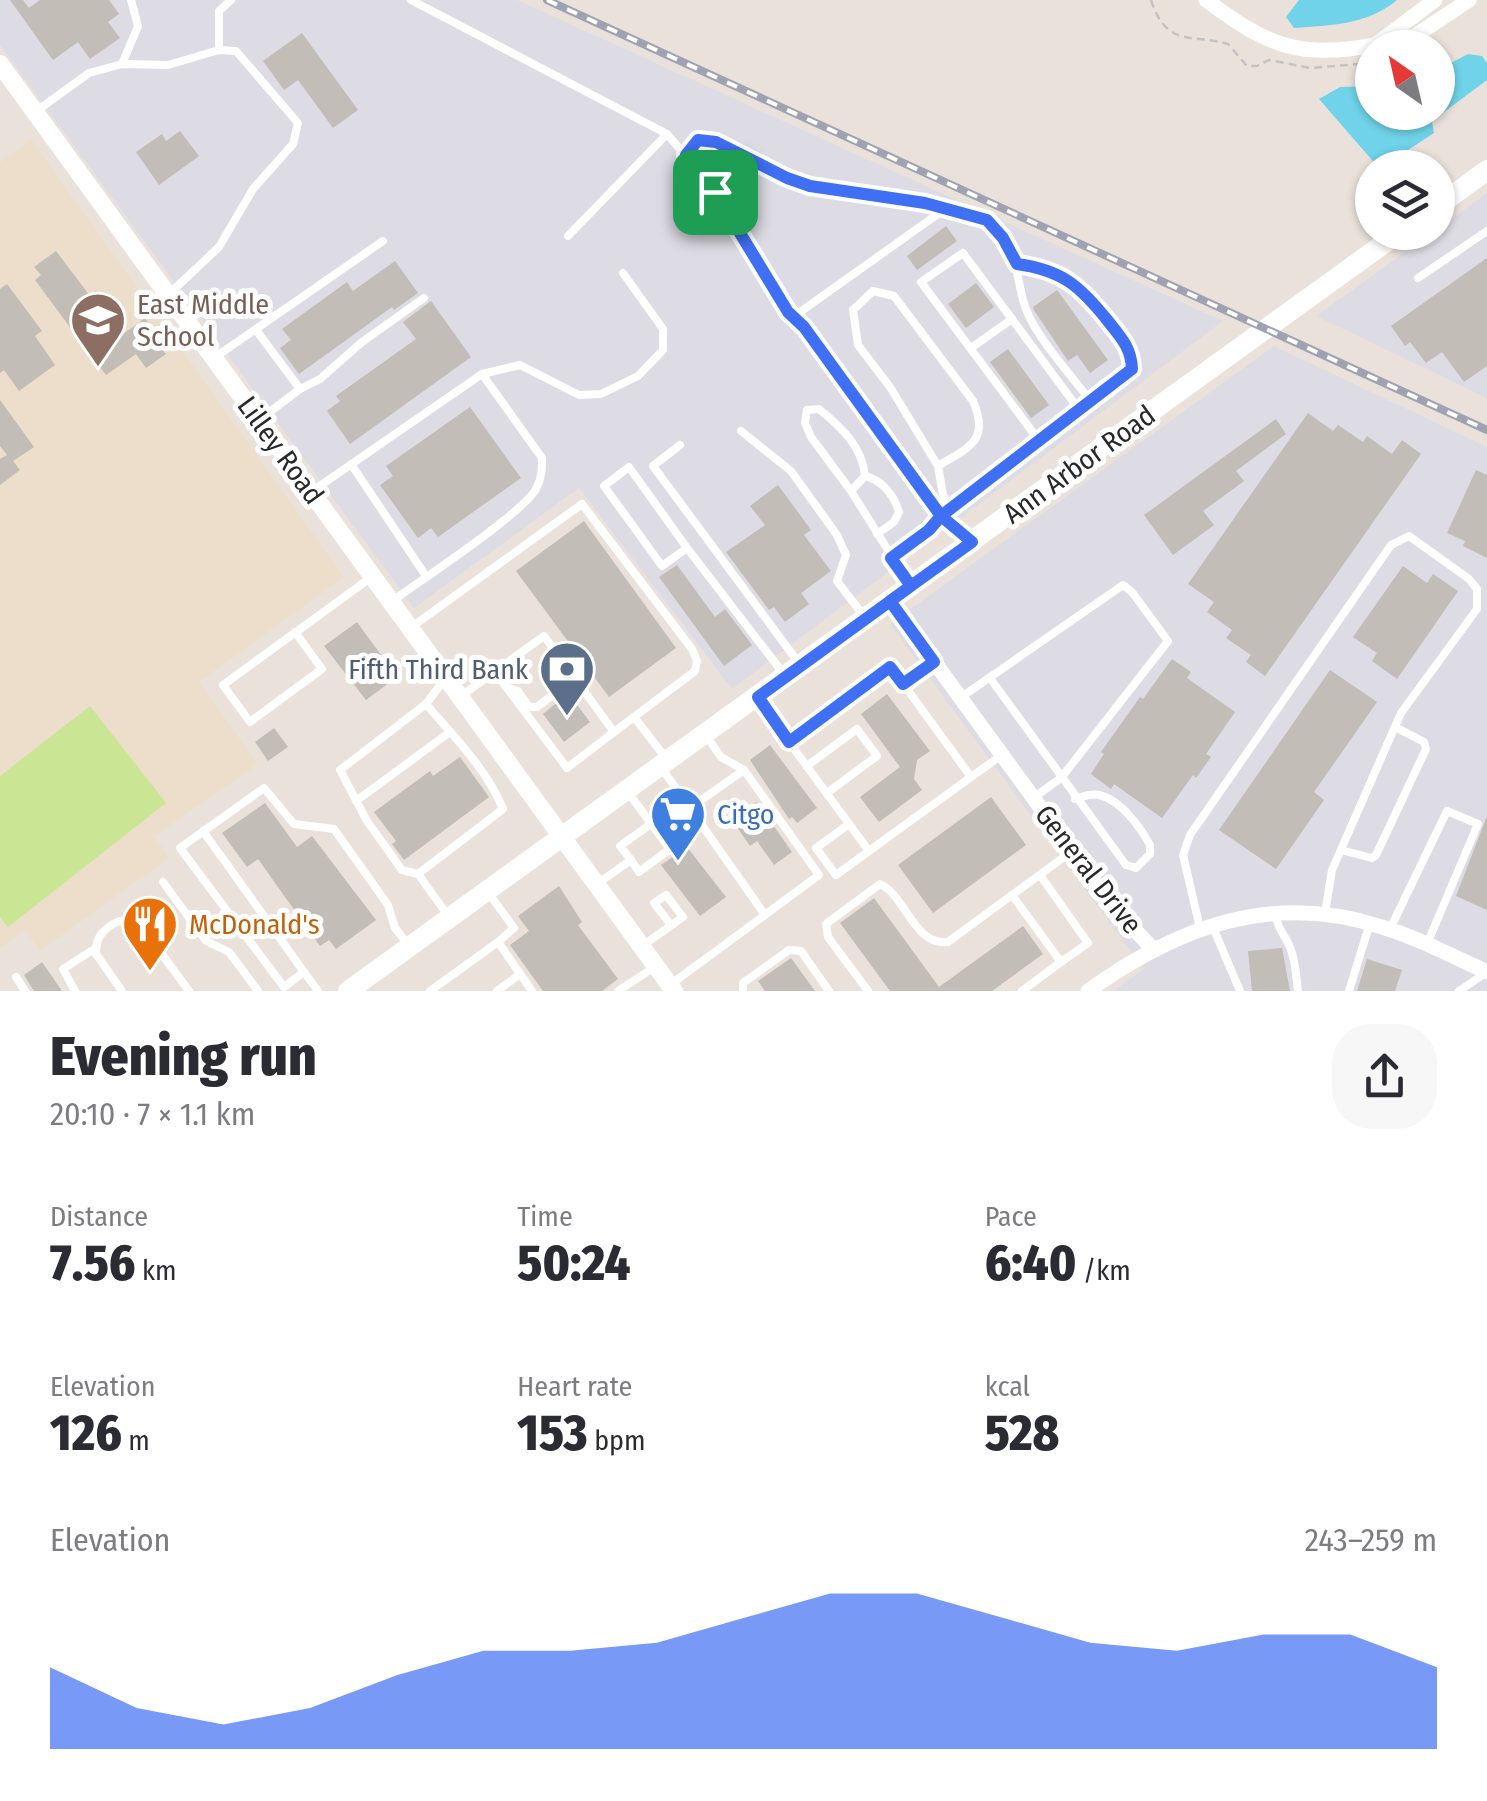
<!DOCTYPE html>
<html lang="en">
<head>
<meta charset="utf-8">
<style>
	:root { --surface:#fff; --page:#f7f7f7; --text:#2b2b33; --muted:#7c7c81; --accent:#3f6ff2 }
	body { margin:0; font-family:"Fira Sans Condensed",sans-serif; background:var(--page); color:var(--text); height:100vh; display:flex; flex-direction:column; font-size:38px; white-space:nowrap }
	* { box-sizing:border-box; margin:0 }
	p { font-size:32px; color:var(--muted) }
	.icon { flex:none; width:55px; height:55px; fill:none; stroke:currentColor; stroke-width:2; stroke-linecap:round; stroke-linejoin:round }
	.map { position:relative; height:991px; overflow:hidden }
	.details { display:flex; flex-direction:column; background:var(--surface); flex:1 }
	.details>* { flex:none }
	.needle { width:65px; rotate:326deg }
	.fabs { position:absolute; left:1355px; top:30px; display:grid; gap:20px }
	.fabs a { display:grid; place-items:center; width:100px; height:100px; border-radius:50%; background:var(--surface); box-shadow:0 2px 8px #0004; font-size:50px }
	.pin { position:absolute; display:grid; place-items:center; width:85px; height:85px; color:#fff; margin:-42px; border-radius:20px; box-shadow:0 5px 15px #0006 }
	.round { display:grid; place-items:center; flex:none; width:105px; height:105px; border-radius:40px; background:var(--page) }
	.headline { display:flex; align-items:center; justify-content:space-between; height:170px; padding:0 50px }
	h1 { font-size:55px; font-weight:800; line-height:75px }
	.metrics { display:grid; grid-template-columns:repeat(3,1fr); gap:15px; height:170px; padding:10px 50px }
	.metrics div { display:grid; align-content:center }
	.metrics b { font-size:50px; font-weight:800 }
	.metrics small { font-size:28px; font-weight:400 }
	.metrics p { font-size:28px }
	.chart { height:280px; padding:20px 50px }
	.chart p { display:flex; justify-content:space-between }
	.chart svg { width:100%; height:180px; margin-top:10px; fill:var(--accent); opacity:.7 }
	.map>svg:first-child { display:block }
	.industrial { fill:#dddbe3 }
	.education { fill:#ecdeca }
	.pitch { fill:#cae694 }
	.water { fill:#70d3e9 }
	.building { fill:#c2bdb6 }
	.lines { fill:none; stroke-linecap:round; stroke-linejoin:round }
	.path { stroke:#c3c3c3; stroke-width:2.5; stroke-dasharray:8 5; stroke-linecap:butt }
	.service { stroke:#fff; stroke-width:8 }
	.minor { stroke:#fff; stroke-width:15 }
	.tertiary { stroke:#fff; stroke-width:18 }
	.secondary { stroke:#fff; stroke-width:20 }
	.rail-casing { stroke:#9ea2b2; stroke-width:8 }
	.rail { stroke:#fff; stroke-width:4; stroke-dasharray:11; stroke-linecap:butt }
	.route-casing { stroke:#fff; stroke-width:20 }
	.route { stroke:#3f6ff2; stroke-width:12 }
	.labels { text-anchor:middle; stroke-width:10; stroke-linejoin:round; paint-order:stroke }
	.education-label { font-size:28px; fill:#785e54; stroke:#fff; text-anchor:start }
	.street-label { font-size:28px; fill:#282828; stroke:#fff }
	.service-label { font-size:28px; fill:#4e5e75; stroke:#fff; text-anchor:end }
	.shop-label { font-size:28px; fill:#366cbe; stroke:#fff; text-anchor:start }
	.food-label { font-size:28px; fill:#c56008; stroke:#fff; text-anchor:start }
</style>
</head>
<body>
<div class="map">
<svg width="1487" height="991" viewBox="0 0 1487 991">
	<rect width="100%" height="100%" fill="#eae2da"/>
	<!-- industrial -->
	<g class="industrial">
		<polygon points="0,0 517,0 1223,321 732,689 579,488 414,608 0,45"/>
		<polygon points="1487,193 1487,398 1316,316 1432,233 1438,232 1438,229"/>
		<polygon points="1274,346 1487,447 1487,991 1113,991 1144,969 890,624"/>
	</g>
	<!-- education -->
	<polygon class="education" points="31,139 344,577 199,682 258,764 155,836 169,858 40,951 25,930 0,948 0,162"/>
	<!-- pitch -->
	<polygon class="pitch" points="90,706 166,803 8,927 0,917 0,776"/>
	<!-- water -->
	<g class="water">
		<path d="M1299 0H1397C1367 25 1332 25 1294 28L1286 17Z"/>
		<polygon points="1468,54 1482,56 1487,63 1487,80 1432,121 1434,133 1382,167 1378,167 1319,99 1340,87 1372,86 1372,112 1438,112 1438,70"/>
	</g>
	<!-- building -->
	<g class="building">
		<polygon points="10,0 23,0 29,8 40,0 109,0 119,14 108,22 120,38 90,59 78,42 53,60"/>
		<polygon points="302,33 358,110 333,128 298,80 284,90 263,61"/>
		<polygon points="180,131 199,156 159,185 136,152 162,134 166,141"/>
		<polygon points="946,226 957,241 917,270 907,256"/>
		<polygon points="56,251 96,304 91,307 104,325 81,342 35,280 41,275 34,267"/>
		<polygon points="1487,258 1487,366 1464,382 1442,352 1426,363 1410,342 1405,346 1391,326"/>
		<polygon points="395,261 418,293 394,310 392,307 299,374 280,348 291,340 282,329 347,282 353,291"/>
		<polygon points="976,283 994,307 966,328 948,304"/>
		<polygon points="7,284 42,331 35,336 55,365 19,391 4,370 0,373 0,289"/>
		<polygon points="1057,290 1108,360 1090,373 1077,355 1068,361 1034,310 1033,307"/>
		<polygon points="431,301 471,357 350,444 327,411 340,401 336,396 416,339 403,322"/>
		<polygon points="145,318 162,342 158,344 166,354 146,368 136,354 106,375 92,357"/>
		<polygon points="1008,349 1049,405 1031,418 990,362"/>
		<polygon points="0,400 34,447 13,461 20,470 0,485 0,459 7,455 0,446"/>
		<polygon points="470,407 521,478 438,537 431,528 418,538 380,485 393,476 386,466"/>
		<polygon points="1308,413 1333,431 1338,425 1363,442 1367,436 1392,454 1402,440 1421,454 1265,676 1246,662 1251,655 1226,638 1232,630 1207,612 1214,602 1188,584"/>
		<polygon points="1276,419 1286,434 1236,471 1244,481 1203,511 1214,525 1173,555 1144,515"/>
		<polygon points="1476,470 1487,475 1487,558 1463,546 1465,541 1447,533"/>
		<polygon points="778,485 811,530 804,535 831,571 801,593 809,604 785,622 774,607 769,610 726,552 765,525 750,506"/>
		<polygon points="584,521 676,648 609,697 516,571"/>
		<polygon points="677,565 715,617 725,609 752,645 724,666 659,577"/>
		<polygon points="1403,566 1427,583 1433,574 1458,591 1397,679 1372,661 1377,653 1353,637"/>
		<polygon points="357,622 397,677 366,700 324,646"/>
		<polygon points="1172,659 1191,672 1187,678 1235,712 1206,754 1211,757 1196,778 1193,775 1162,818 1114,784 1111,789 1091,774 1104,754 1101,752 1140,697 1143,699"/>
		<polygon points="1330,670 1377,702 1314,792 1324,800 1276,869 1219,830"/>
		<polygon points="568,693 590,722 564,742 543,714"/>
		<polygon points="887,694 930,751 917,760 914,779 922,790 879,822 860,797 900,767 861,714"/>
		<polygon points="274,728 288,747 268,761 255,742"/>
		<polygon points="770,745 817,808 797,823 792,817 789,819 750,760"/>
		<polygon points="460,757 489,797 404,860 392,844 396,841 374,812 430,771 433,776"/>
		<polygon points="991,797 1026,845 933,913 898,865"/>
		<polygon points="757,802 792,852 774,865 757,841 750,846 732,820"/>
		<polygon points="265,803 297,847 312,836 376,920 336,949 329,940 320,946 258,859 247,867 222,833"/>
		<polygon points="1487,816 1487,910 1456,896"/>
		<polygon points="687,847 726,897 700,916 661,865"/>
		<polygon points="559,886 582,922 578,925 618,979 602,991 543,991 510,945 529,931 518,916"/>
		<polygon points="874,898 939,987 1023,926 1043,954 992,991 890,991 840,923"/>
		<polygon points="1282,948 1290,991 1252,991 1248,951"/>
		<polygon points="791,958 815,991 765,991 758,981"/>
		<polygon points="1367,959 1402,970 1395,991 1357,991"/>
		<polygon points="42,962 62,991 34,991 32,988 24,975"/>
	</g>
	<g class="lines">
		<!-- path -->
		<path class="path" d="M1151 0C1167 49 1192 33 1228 44L1247 66H1257L1269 60 1310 68 1372 63"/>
		<!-- service -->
		<g class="service">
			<polyline points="411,0 667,134 568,236"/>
			<polyline points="219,50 219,11 231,0"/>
			<polyline points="122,64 138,26 131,0"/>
			<polyline points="35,112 89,73 122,64 168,65 219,50 236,51 298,123 293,144 253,189 219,247 168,295"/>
			<path d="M667 134C715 188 750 250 788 312L804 327 941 517 968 539"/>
			<path d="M686 155 698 140C738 140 773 177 811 186 859 197 908 198 955 211 965 214 977 215 985 219 1014 234 1016 273 1023 300 1031 333 1071 374 1091 402"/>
			<polyline points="1418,278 1487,231"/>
			<polyline points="793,317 945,209"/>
			<polyline points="256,330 300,389"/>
			<polyline points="971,348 1012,319"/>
			<polyline points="214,358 383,241"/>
			<polyline points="259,420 300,389 320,379 362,342 424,298"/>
			<polyline points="741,431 791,471 837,535 846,555 837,581 863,615"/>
			<polyline points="1040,442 921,282 963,253 1080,411"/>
			<polyline points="680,445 653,466 798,662"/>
			<polyline points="351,464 426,576"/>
			<path d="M938 466C970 447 990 440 973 401L894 296 873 291 853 310 858 345 890 387 938 466 943 495 951 509"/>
			<path d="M865 476C882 480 894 495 899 512L894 522 877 534"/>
			<path d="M851 491 865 476C862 446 842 428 819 409L807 410 805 423 811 437 851 491 908 582"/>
			<polyline points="311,492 482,374 520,365 579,395 601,394 638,376 663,350 663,329 623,273"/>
			<polyline points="687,548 629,467 604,486 662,566 687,548 783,673"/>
			<path d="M891 558 1132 369C1130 332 1082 285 1048 270 1039 266 1027 266 1017 264"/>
			<path d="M391 602C421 580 522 514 536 489 542 478 542 469 542 458L482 374"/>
			<polyline points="413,626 582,504 692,649 697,661 695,671 614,732"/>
			<polyline points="295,632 322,669 250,722 223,685 373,576"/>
			<path d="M990 678 1126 865 1136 868 1150 854V845C1141 828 1120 799 1099 795 1091 793 1082 797 1075 799"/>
			<path d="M444 680 426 704C454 737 487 769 503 809L418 874 449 917"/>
			<polyline points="903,684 934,662"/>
			<polyline points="506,687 518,691 529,707 537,707 575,678"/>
			<polyline points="461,696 544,636 614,732 567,768 495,672"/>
			<polyline points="757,697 789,742 891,667 971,777 1002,755"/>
			<polyline points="960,698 1123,585 1132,592 1168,641 1061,778 1033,798"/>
			<polyline points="634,717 665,757"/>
			<polyline points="789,742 869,851 971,777"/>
			<polyline points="807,766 857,729 877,756 827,793"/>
			<polyline points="661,767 765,915"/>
			<polyline points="356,801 450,732"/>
			<polyline points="690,808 744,770"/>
			<polyline points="849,824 816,848 836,875 869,851"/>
			<polyline points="203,831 304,972"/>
			<polyline points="1341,850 1372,858 1376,855 1426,749 1424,742 1395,727"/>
			<polyline points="631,860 620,846 651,824"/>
			<polyline points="418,874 402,870 367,821 340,770 426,704"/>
			<polyline points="1040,875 1088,943 1061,962"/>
			<polyline points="163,882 206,941 229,952 258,991"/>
			<polyline points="597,884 631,860 639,872 670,849 627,791"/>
			<polyline points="487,891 514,928 498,942"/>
			<polyline points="1012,895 1061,962 1022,991"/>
			<path d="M1276 916C1278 930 1285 935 1290 947 1296 961 1296 977 1298 991"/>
			<polyline points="1212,925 1240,991"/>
			<polyline points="1200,928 1183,855 1190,835 1391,545 1409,536 1469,579 1477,589 1477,609 1401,713 1332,870 1325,913"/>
			<polyline points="1390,929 1447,811 1478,824 1427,944"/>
			<polyline points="642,946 683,917 666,895 654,903 671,925"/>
			<polyline points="16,977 25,991"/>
			<polyline points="670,985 819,875 744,770 721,757 705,734"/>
			<polyline points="75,991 63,969 96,948"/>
			<path d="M122 991 96 954C95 937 104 928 119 921L141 926 189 991"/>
			<polyline points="318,991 304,972 284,987 180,848 264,788 294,824 334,829 388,905 395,928 407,943"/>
			<polyline points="430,991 498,942 532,991"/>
			<polyline points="497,991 520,974"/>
			<polyline points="618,991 656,966"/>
			<polyline points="743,991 743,983 789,950 801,951 829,991"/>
			<path d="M868 991 828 937 826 924 880 884C907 897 913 945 948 942L1072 851"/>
			<polyline points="1349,991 1370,923"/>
			<polyline points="1459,991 1487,972"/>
		</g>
		<!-- minor -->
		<g class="minor">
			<path d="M1206 0C1268 46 1298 59 1375 45"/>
			<polyline points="1435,0 1375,45 1415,36 1469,0"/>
			<polyline points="890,601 1112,906 1153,949"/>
			<path d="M1088 991C1177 927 1273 891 1382 927 1418 938 1452 956 1487 972"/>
		</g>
		<!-- tertiary -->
		<polyline class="tertiary" points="0,64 674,991"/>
		<!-- secondary -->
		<g class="secondary">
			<polyline points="1438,206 1487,170"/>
			<polyline points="348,991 1400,232"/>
		</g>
		<!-- rail casing -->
		<g class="rail-casing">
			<polyline id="rail" points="547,0 1487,430"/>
		</g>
		<!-- rail -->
		<use href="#rail" class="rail"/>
	</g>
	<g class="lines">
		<!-- route casing -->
		<g class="route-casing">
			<path id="route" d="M715 192 788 312 804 327 941 516 929 530 891 558 911 586 758 697 789 742 890 667 903 684 934 662 890 601 972 542 941 516 1132 369C1131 347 1121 338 1108 321 1080 286 1062 270 1017 264L1003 238 987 220 925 203 810 186 787 178 716 142 698 140 686 155 690 166 715 192"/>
		</g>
		<!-- route -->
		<use href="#route" class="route"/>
	</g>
	<!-- icons -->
	<defs>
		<g id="school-pin" transform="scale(2.875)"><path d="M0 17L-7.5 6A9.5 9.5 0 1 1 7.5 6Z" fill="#8d6e63" stroke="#fff"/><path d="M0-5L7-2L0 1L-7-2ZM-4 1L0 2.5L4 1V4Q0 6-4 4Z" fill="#fff"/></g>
		<g id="bank-pin" transform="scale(2.875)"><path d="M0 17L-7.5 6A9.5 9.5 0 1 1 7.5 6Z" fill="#5c6f8a" stroke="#fff"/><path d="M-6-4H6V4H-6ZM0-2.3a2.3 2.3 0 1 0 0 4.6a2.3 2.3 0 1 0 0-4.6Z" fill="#fff"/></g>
		<g id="supermarket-pin" transform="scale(2.875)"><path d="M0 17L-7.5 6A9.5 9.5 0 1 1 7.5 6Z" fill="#3f7fe0" stroke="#fff"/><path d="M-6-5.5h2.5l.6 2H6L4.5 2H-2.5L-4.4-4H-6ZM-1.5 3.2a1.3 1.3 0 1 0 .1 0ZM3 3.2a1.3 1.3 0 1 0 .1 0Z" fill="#fff"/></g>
		<g id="restaurant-pin" transform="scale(2.875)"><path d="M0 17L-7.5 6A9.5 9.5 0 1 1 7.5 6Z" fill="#e8710a" stroke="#fff"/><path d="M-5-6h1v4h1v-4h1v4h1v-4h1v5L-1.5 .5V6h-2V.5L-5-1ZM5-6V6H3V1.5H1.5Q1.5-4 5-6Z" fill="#fff"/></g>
	</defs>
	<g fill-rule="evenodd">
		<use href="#school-pin" x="98" y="320"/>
		<use href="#bank-pin" x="567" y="669"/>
		<use href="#supermarket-pin" x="678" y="814"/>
		<use href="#restaurant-pin" x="150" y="924"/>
	</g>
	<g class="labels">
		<!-- education labels -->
		<g class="education-label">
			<text x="137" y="314">East Middle<tspan x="137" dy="32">School</tspan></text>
		</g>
		<!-- street labels -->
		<g class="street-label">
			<text transform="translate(281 450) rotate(54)" y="10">Lilley Road</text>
			<text transform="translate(1079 464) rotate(-36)" y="10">Ann Arbor Road</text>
			<text transform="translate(1089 869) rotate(52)" y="10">General Drive</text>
		</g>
		<!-- service labels -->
		<g class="service-label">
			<text x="528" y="679">Fifth Third Bank</text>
		</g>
		<!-- shop labels -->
		<g class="shop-label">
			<text x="717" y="824">Citgo</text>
		</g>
		<!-- food labels -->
		<g class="food-label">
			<text x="189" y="934">McDonald's</text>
		</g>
	</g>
</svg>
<div class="fabs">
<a><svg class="needle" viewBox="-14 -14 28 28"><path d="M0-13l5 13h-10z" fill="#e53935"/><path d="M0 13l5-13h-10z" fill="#7c7c81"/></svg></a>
<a><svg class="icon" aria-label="layers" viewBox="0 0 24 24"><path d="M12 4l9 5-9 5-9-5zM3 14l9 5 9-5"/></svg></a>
</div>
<div class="pin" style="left:715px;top:192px;background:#1e9e55"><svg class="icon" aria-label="arrive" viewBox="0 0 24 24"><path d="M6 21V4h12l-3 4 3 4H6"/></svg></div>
</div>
<section class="details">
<div class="headline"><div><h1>Evening run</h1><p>20:10 · 7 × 1.1 km</p></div><a class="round"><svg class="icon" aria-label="share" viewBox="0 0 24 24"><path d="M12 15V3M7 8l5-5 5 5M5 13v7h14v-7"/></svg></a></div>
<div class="metrics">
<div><p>Distance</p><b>7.56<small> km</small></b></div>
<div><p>Time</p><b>50:24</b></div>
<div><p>Pace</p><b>6:40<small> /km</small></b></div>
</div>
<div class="metrics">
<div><p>Elevation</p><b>126<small> m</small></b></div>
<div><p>Heart rate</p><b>153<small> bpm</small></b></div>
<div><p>kcal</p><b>528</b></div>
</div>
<div class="chart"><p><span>Elevation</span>243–259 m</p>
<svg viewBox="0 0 160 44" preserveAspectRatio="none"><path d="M0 44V24L10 34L20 38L30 34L40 26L50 20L60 20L70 18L80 12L90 6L100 6L110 12L120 18L130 20L140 16L150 16L160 24V44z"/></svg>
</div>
</section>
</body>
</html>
